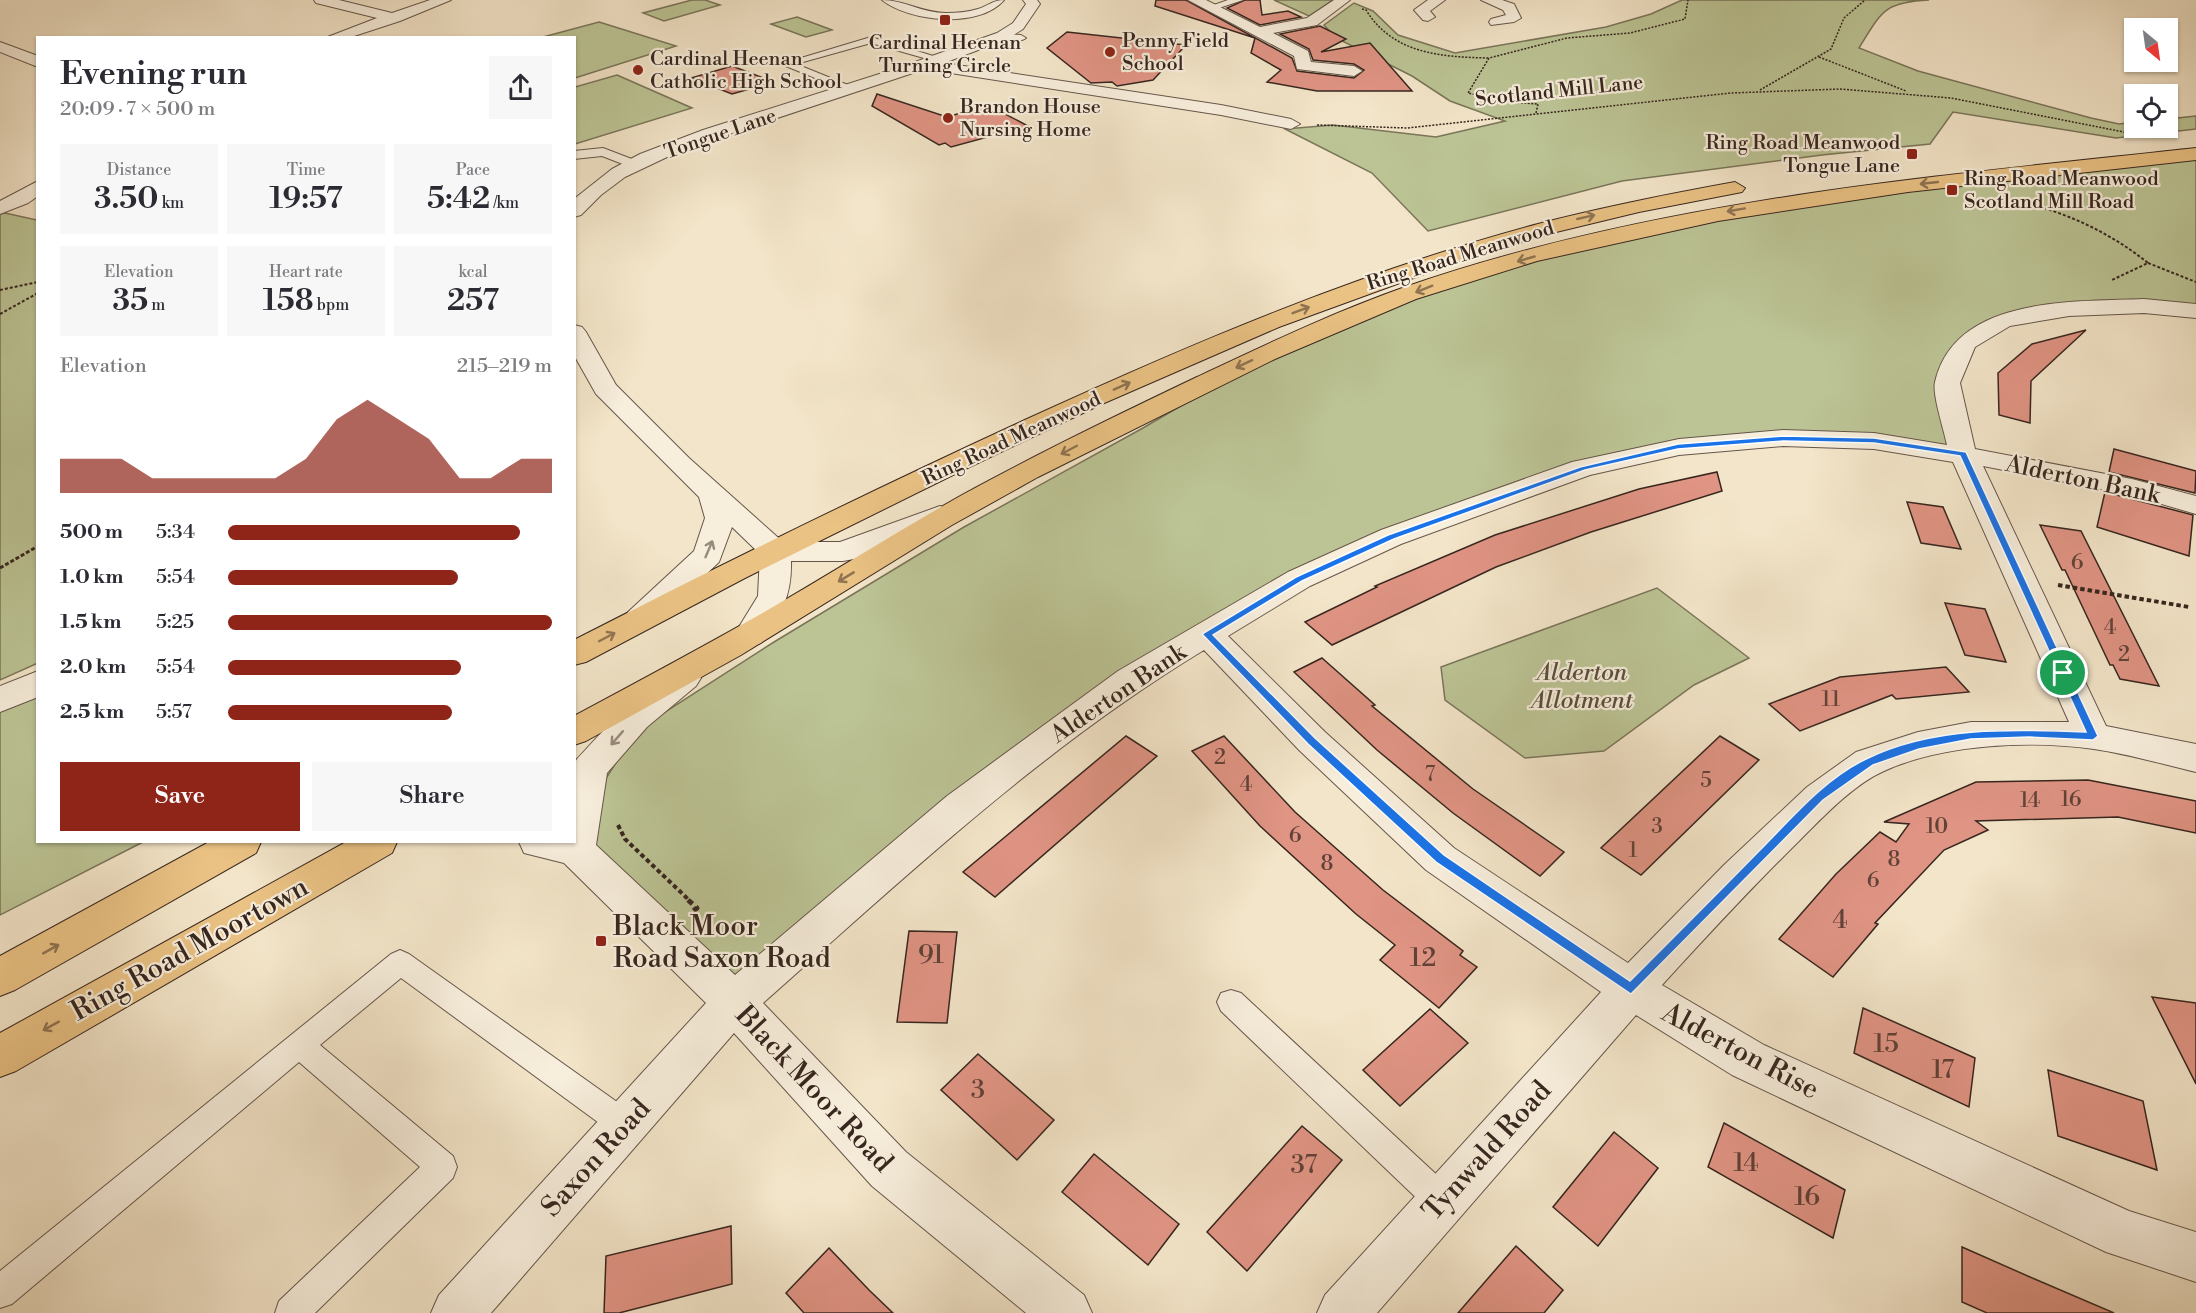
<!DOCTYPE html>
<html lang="en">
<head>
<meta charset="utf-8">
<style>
	:root { --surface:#fff; --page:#f7f7f7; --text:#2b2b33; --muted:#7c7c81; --accent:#8f2418 }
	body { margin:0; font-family:"Libre Bodoni",serif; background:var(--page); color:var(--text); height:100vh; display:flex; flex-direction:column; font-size:22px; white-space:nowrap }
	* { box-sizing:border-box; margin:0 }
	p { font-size:20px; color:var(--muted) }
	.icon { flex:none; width:33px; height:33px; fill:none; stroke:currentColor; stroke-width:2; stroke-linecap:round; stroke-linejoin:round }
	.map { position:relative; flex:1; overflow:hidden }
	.sheet { position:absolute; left:36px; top:36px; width:540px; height:807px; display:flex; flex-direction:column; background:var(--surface); border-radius:0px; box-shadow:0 2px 4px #0004 }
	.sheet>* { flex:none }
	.needle { width:39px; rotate:151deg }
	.fabs { position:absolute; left:2124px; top:18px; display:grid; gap:12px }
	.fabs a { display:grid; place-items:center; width:54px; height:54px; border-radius:0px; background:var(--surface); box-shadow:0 2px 4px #0004; font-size:30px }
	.pin { position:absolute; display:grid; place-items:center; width:51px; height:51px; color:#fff; margin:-26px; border:3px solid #fff; border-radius:50%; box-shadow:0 2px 6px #0007 }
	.round { display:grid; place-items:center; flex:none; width:63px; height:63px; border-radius:0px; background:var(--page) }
	.head { display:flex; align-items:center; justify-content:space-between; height:102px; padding:0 24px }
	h1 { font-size:33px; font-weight:600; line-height:45px }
	.figures { display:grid; grid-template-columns:repeat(3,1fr); gap:9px; height:102px; padding:6px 24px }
	.figures div { display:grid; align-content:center; border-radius:0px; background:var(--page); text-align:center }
	.figures b { font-size:30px; font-weight:600 }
	.figures small { font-size:16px; font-weight:400 }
	.figures p { font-size:16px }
	.chart { height:168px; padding:12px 24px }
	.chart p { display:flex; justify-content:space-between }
	.chart svg { width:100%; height:108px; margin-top:6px; fill:var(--accent); opacity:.7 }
	.cta { display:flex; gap:12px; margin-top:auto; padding:12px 24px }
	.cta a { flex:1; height:69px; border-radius:0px; background:var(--accent); color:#fff; font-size:24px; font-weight:600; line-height:69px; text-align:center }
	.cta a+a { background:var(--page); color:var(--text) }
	ul { padding:0 24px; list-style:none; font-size:20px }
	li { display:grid; grid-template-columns:96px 72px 1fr; align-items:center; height:45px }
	li i { height:15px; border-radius:8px; background:var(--accent) }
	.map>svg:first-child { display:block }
	.green { fill:#bcc495; stroke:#7a755a; stroke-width:1.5 }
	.building { fill:#e09484; stroke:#37261f; stroke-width:1.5 }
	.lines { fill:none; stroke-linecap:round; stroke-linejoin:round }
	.lane-casing { stroke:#66564a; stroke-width:2 }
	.street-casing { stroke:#66564a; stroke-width:2 }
	.highway-casing { stroke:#37261f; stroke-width:2 }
	.path-far4 { stroke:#37261f; stroke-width:1.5; stroke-dasharray:2 1.5; stroke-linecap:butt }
	.path-far3 { stroke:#37261f; stroke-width:2; stroke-dasharray:3 2; stroke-linecap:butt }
	.path-far2 { stroke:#37261f; stroke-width:3; stroke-dasharray:4 2; stroke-linecap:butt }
	.path-far1 { stroke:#37261f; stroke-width:4; stroke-dasharray:4.5 3; stroke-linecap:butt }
	.path { stroke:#37261f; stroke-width:5; stroke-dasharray:6 4.5; stroke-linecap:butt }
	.lane { fill:#f7eedc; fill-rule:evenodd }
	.street { fill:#f7eedc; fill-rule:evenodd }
	.highway { fill:#eac284; fill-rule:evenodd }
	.oneway { stroke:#907452 }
	.oneway2 { stroke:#978a7e }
	.route { fill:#1a73e8; stroke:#fff; stroke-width:1.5; fill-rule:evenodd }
	.poi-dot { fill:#8f2418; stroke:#f7eedc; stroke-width:2 }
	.labels { text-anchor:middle; stroke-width:4.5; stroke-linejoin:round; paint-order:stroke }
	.far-poi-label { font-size:20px; fill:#37261f; stroke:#f7eedc; text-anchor:start }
	.far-street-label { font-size:20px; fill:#37261f; stroke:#f7eedc }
	.number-label { font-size:21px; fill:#614238 }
	.street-label { font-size:24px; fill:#37261f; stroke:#f7eedc }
	.park-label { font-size:24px; font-style:italic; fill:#584e3c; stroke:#f7eedc }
	.near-number-label { font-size:26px; fill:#614238 }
	.near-poi-label { font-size:28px; fill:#37261f; stroke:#f7eedc; text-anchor:start }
	.near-street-label { font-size:28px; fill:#37261f; stroke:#f7eedc }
</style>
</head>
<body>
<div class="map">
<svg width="2196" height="1313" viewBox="0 0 2196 1313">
	<rect width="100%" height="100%" fill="#f3e5c9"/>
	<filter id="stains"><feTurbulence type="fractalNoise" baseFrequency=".00333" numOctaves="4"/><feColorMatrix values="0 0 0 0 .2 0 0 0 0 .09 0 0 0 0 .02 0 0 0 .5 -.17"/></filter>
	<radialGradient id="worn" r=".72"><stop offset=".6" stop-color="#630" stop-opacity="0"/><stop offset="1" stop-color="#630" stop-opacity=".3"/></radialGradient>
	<!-- green -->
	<g class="green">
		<polygon points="692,0 705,0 720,5 664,21 643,13"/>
		<polygon points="1274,0 1333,0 1309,16"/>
		<path d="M1682 0H1929C1884 2 1882 11 1859 48L1918 71 2091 118 2119 124 2134 122V128H2168V119L2196 116V129L2116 138 1953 112 1930 144 1822 155 1622 181 1428 231 1372 173 1285 129 1333 125 1436 137 1505 121 1450 101 1412 76 1336 38 1324 25 1354 3 1373 11 1398 35 1455 53 1606 27 1651 14Z"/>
		<polygon points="797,17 832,30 806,37 771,24"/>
		<polygon points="599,22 676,46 575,78 574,38 543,37"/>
		<polygon points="617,75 692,108 575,144 575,87"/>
		<polygon points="2196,154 2196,311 2144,306 2003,320 1965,343 1947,384 1963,454 1874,441 1679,447 1391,537 1207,634 734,1002 576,850 605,780 624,750 648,723 774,642 964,527 1143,428 1292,341 1435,285 1699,216"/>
		<polygon points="5,213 37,220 38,663 0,680 0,214"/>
		<polygon points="1657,588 1749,658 1694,685 1604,751 1525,758 1445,700 1441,667"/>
		<polygon points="37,689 38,842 143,842 0,915 0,708"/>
	</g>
	<!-- building -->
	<g class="building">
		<polygon points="1156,0 1186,0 1292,58 1297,71 1354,78 1364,70 1354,64 1313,60 1309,49 1280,34 1320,26 1346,39 1321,52 1370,43 1412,91 1317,91 1267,82 1281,70 1251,53 1255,38 1155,6"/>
		<polygon points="1245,0 1260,0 1262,15 1288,11 1301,17 1260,25 1227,8"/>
		<polygon points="1067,32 1186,45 1153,80 1117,86 1112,82 1091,83 1047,48"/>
		<polygon points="732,66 774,82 732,94 691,78"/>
		<polygon points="877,94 947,117 988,105 1028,126 951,147 945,143 939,145 872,106"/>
		<polygon points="2086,330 2031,381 2030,423 1999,415 1998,373 2032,344"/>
		<polygon points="2114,449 2196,471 2195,493 2109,472"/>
		<polygon points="1717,472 1722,491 1591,532 1496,567 1332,645 1305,622 1377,587 1375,586 1495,535 1639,489"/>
		<polygon points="2105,492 2193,515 2189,556 2097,527"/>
		<polygon points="1907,502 1943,507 1961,549 1921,543"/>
		<polygon points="2040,525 2081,531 2159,686 2120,679 2113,665 2110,665 2065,570 2062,570"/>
		<polygon points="1945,603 1985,609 2006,662 1965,655"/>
		<polygon points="1322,658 1375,705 1372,706 1473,789 1564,852 1540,876 1453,813 1377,750 1294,672"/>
		<polygon points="1946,667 1969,692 1896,699 1892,695 1800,731 1769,704 1840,677"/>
		<polygon points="1126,736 1157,756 995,897 963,872"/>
		<polygon points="1224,736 1295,812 1383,890 1463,951 1460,955 1477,967 1439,1008 1380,960 1395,945 1356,914 1260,826 1192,751"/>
		<polygon points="1720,736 1759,760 1641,875 1601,848"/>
		<polygon points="2088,780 2196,801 2196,833 2118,817 1976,821 1988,830 1944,850 1875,923 1878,924 1833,977 1779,939 1836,874 1880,832 1896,842 1909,824 1884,822 1976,782"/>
		<polygon points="909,931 957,932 947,1023 897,1022"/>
		<polygon points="2152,997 2196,1003 2196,1084"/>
		<polygon points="1863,1008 1975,1058 1969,1107 1854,1053"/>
		<polygon points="1430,1009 1468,1043 1400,1106 1363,1070"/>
		<polygon points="978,1054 1054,1120 1017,1160 941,1090"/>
		<polygon points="2048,1070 2143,1101 2157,1170 2058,1136"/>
		<polygon points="1724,1123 1845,1190 1833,1238 1708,1167"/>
		<polygon points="1302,1126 1342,1160 1247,1271 1207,1232"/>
		<polygon points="1614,1132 1658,1168 1598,1246 1553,1207"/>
		<polygon points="1094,1154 1179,1224 1148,1265 1062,1192"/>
		<polygon points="731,1226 732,1284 619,1313 604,1313 606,1256"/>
		<polygon points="1516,1246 1563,1290 1544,1313 1458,1313"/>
		<polygon points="1962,1247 2030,1277 2114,1313 1987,1313 1962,1302"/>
		<polygon points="829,1248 869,1290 893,1313 804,1313 786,1293"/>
	</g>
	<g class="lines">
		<!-- lane casing -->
		<g class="lane-casing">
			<g id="lane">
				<path d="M882 0C904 0 922 13 946 13 956 13 968 12 978 9 988 6 993 0 1004 0 979 29 910 22 882 0Z"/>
				<polygon points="1228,0 1243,0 1213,10 1208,7"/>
				<path d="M999 34 1021 35 1026 38C1020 43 1003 41 997 36Z"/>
				<polygon points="871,37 943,59 938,62 871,43 796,64 853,87 854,89 849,92 781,64"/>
				<polygon points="603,148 637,161 639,164 633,168 602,156 574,159 574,151"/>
				<polygon points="400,950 409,954 634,1114 639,1124 634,1134 624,1138 614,1134 401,978 320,1045 453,1156 457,1167 453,1178 315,1313 275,1313 279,1301 420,1167 299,1062 12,1304 0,1308 0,1271 391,954"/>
				<polygon points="1231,990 1241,993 1452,1189 1456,1200 1452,1211 1441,1215 1430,1211 1221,1011 1217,1002 1221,993"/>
			</g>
		</g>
		<!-- street casing -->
		<g class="street-casing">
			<g id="street">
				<polygon points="314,0 339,0 392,13 430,0 451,0 400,21 348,38 325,38 377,18 316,3"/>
				<polygon points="1023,0 1037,0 1040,4 1023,29 1007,39 944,63 1221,105 1291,119 1300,124 1291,129 1221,115 925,69 684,149 625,177 601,195 581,215 574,217 574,199 612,169 640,154 703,130 895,69 997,33 1013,23 1026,4"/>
				<polygon points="1188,0 1206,0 1260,27 1307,18 1334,0 1350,0 1317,25 1273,33 1308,51 1311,62 1354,66 1362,71 1354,76 1297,69 1294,56"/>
				<polygon points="1428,0 1445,0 1430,11 1435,17 1428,21 1423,20 1414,10"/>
				<polygon points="1481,0 1502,0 1514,4 1521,18 1514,22 1491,25 1489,22 1491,19 1506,15 1503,10"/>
				<polygon points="0,42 38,56 38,67 0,52"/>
				<polygon points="38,181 38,196 28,203 0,214 0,201"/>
				<path d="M2144 299 2196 304V318L2144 313 2069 316 2010 326 1975 347 1960 383 1975 449 2132 479 2196 496V514L2127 494 1983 466 2106 726 2196 744V772C2162 764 2128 754 2094 749 2030 740 1943 744 1884 771 1854 784 1823 817 1800 840 1752 887 1707 936 1662 985L1764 1045 2129 1211 2196 1232V1282L2106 1252 1732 1075 1636 1015 1377 1313H1317L1325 1295 1601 992 1426 870 1299 750 1204 650C1042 748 904 878 763 1003L906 1152 1084 1295 1092 1313H1026L872 1186 734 1033 491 1313H431L439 1295 706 1003 564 863 524 853 519 842H574V764L577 759C596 739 657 669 682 667 687 666 692 668 696 670L701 678 696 686 647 727 607 773 596 845 735 975 947 796 1118 671 1288 572 1381 530 1572 462 1679 439 1783 430 1874 433 1947 445C1944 430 1932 394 1935 382 1955 295 2075 302 2144 299ZM1783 446 1874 449 1953 462 2069 722H1971L1918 732 1856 752 1807 787 1724 865 1628 963 1454 848 1325 732 1228 636 1310 586 1401 544 1590 475 1679 455Z"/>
				<path d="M574 325 582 327 586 332 616 385 689 458 783 542H840L940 506 950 509 954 515 950 521 854 559 843 561H791C792 595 781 616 761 643L750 646 739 643 734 635 758 596 760 554 732 527 719 562 650 628 639 631 628 628 623 620 628 612 694 551 705 518 699 497 596 394 574 355Z"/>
				<polygon points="38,671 38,697 0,712 0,686"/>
			</g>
		</g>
		<!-- highway casing -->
		<g class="highway-casing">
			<g id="highway">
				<path d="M2196 148V160L1908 192 1718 221 1537 261 1416 299 1275 359 1038 477 952 525 741 655 586 741 574 745V716C639 681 703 647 766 611 832 573 896 532 962 495 1039 453 1117 415 1197 377 1265 345 1334 312 1405 287 1659 199 1930 177 2196 148Z"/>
				<path d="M1735 182 1745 188 1742 192 1639 212 1552 233 1460 261 1279 327 1102 404 959 472 745 578 586 662 574 665V640C724 563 875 489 1027 419 1193 343 1362 271 1538 224 1603 207 1669 194 1735 182Z"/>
				<polygon points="209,842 261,842 256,853 15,990 0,996 0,956"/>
				<polygon points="346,842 397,842 392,853 16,1071 0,1077 0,1033"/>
			</g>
		</g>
		<!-- path-far4 -->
		<g class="path-far4">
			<path d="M1362 9 1366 10C1393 54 1441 57 1489 58"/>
			<polyline points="1819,57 1906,91"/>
			<polyline points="1760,90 1831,49 1844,18 1865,0"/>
			<polyline points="1536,113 1538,104 1509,102 1468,93 1489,58 1567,38 1630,33 1685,19 1688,0"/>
			<polyline points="1317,125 1407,128 1731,93 1840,89 1951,98 2134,134"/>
		</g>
		<!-- path-far3 -->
		<g class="path-far3">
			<path d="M2015 200C2065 212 2108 231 2148 263L2112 280"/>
			<polyline points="2148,263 2196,282"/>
			<polyline points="0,290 38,282"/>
			<polyline points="0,314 38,293"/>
		</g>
		<!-- path-far2 -->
		<g class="path-far2">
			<polyline points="574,509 574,533"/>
			<polyline points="0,568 38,546"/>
		</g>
		<!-- path-far1 -->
		<g class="path-far1">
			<polyline points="2058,585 2189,607"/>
			<polyline points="618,825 625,839 690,901"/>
		</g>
		<!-- path -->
		<polyline class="path" points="688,900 697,908 692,912"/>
		<!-- lane -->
		<use href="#lane" class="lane"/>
		<!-- street -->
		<use href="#street" class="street"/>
		<!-- highway -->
		<use href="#highway" class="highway"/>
	</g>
	<!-- one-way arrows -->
	<defs><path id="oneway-shaft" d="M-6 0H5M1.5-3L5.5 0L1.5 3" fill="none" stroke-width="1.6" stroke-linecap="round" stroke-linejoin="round" transform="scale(1.5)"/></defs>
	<g class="oneway">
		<use href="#oneway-shaft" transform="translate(1929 183) rotate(174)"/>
		<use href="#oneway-shaft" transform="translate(1736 210) rotate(170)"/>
		<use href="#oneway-shaft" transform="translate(1586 217) rotate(-13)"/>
		<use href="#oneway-shaft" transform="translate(1526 259) rotate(164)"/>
		<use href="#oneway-shaft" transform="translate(1424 289) rotate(158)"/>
		<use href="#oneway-shaft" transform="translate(1301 310) rotate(-21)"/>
		<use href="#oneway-shaft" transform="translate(1244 364) rotate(155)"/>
		<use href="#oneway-shaft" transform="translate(1122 386) rotate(-24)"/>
		<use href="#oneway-shaft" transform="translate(1069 450) rotate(152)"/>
		<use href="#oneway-shaft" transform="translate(846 577) rotate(149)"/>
		<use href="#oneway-shaft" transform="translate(607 637) rotate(-28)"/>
		<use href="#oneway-shaft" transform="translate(51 949) rotate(-29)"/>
		<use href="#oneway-shaft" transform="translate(51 1026) rotate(151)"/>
	</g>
	<g class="oneway2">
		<use href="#oneway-shaft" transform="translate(709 549) rotate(-67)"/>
		<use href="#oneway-shaft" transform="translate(617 738) rotate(131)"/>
	</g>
	<!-- route -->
	<path class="route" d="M1783 436 1874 438 1966 452 2098 736 2093 740 2029 737 1971 739 1919 749 1873 765 1823 800 1631 994 1436 862 1308 744 1202 634 1296 577 1388 535 1580 467 1678 444ZM1783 441 1874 443 1960 456 2086 732C2013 729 1933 726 1866 759 1824 779 1791 819 1759 851 1716 895 1673 938 1630 981L1444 855 1315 738 1213 635 1302 581 1394 539 1585 470 1678 449Z"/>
	<!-- markers -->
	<g class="poi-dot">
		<rect x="939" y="14" width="12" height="12" rx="3"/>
		<circle cx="1110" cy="52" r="6"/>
		<circle cx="638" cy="70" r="6"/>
		<circle cx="948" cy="118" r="6"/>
		<rect x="1906" y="148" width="12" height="12" rx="3"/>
		<rect x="1946" y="184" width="12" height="12" rx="3"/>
		<rect x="595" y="935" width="12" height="12" rx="3"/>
	</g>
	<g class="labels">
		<!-- far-poi labels -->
		<g class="far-poi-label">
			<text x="1122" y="47">Penny Field<tspan x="1122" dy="23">School</tspan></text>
			<text x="945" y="49" text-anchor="middle">Cardinal Heenan<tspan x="945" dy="23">Turning Circle</tspan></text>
			<text x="650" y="65">Cardinal Heenan<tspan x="650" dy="23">Catholic High School</tspan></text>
			<text x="960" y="113">Brandon House<tspan x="960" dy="23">Nursing Home</tspan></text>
			<text x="1900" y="149" text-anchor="end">Ring Road Meanwood<tspan x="1900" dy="23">Tongue Lane</tspan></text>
			<text x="1964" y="185">Ring Road Meanwood<tspan x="1964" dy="23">Scotland Mill Road</tspan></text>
		</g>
		<!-- far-street labels -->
		<g class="far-street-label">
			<text transform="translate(1559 90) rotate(-6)" y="7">Scotland Mill Lane</text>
			<text transform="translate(720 133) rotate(-19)" y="7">Tongue Lane</text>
			<text transform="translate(1460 255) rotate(-17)" y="7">Ring Road Meanwood</text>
			<text transform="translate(1011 438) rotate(-25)" y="7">Ring Road Meanwood</text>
		</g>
		<!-- number labels -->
		<g class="number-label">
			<text x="2077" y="569">6</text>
			<text x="2110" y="634">4</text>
			<text x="2124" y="661">2</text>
			<text x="1831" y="706">11</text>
			<text x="1220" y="764">2</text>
			<text x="1430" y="781">7</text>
			<text x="1706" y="787">5</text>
			<text x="1246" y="791">4</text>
			<text x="2071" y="806">16</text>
			<text x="2030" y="807">14</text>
			<text x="1657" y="833">3</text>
			<text x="1937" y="833">10</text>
			<text x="1295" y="842">6</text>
			<text x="1633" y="857">1</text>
			<text x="1894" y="866">8</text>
			<text x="1327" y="870">8</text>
			<text x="1873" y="887">6</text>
		</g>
		<!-- street labels -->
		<g class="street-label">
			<text transform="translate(2083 479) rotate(12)" y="8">Alderton Bank</text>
			<text transform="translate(1118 693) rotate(-34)" y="8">Alderton Bank</text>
		</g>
		<!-- park labels -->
		<g class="park-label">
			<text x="1582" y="680">Alderton<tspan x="1582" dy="28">Allotment</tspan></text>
		</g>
		<!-- near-number labels -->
		<g class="near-number-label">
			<text x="1840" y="928">4</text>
			<text x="931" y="963">91</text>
			<text x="1423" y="966">12</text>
			<text x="1886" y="1052">15</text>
			<text x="1943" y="1078">17</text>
			<text x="978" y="1098">3</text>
			<text x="1746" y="1171">14</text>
			<text x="1304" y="1173">37</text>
			<text x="1807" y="1205">16</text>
		</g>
		<!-- near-poi labels -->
		<g class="near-poi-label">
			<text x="613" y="935">Black Moor<tspan x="613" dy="32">Road Saxon Road</tspan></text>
		</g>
		<!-- near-street labels -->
		<g class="near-street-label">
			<text transform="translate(189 948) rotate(-29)" y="10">Ring Road Moortown</text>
			<text transform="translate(1741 1050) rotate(28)" y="10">Alderton Rise</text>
			<text transform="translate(815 1088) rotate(47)" y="10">Black Moor Road</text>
			<text transform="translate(1486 1150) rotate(-48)" y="10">Tynwald Road</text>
			<text transform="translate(595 1157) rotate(-48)" y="10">Saxon Road</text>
		</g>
	</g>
	<rect width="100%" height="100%" filter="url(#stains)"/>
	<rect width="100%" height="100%" fill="url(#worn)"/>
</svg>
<div class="fabs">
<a><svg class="needle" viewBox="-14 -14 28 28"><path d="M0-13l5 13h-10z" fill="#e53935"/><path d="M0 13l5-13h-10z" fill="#7c7c81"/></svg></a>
<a><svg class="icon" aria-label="locate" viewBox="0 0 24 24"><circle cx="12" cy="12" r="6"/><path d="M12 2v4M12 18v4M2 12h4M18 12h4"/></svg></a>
</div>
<div class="pin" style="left:2063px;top:673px;background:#1e9e55"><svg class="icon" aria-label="arrive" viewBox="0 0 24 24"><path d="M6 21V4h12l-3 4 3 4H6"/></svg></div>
<section class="sheet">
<div class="head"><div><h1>Evening run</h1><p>20:09 · 7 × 500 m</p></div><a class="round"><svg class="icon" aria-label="share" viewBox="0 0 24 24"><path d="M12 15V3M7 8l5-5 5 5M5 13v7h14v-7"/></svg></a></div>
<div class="figures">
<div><p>Distance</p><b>3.50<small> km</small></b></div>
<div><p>Time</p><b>19:57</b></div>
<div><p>Pace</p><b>5:42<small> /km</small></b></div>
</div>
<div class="figures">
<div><p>Elevation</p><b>35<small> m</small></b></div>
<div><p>Heart rate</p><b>158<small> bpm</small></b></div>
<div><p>kcal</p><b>257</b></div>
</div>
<div class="chart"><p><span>Elevation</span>215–219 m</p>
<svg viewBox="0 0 160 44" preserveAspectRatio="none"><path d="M0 44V30L10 30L20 30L30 38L40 38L50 38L60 38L70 38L80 30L90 14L100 6L110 14L120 22L130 38L140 38L150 30L160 30V44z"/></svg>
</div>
<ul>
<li><b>500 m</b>5:34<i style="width:90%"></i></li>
<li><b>1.0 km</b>5:54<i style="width:71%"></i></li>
<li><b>1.5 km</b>5:25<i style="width:100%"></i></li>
<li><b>2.0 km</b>5:54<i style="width:72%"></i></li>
<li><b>2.5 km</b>5:57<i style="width:69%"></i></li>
</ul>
<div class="cta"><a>Save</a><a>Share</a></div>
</section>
</div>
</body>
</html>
